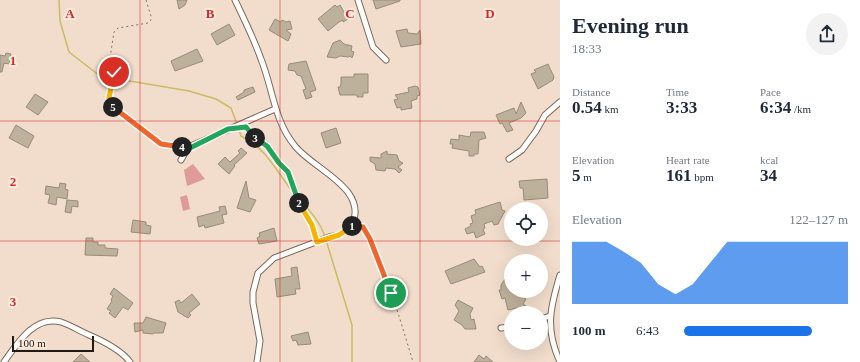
<!DOCTYPE html>
<html lang="en">
<head>
<meta charset="utf-8">
<style>
	:root { --surface:#fff; --page:#f2f2f3; --text:#1f2937; --muted:#747a83; --accent:#1a73e8 }
	body { margin:0; font-family:"Times New Roman",serif; background:var(--page); color:var(--text); height:100vh; display:flex; flex-direction:column; font-size:15px; white-space:nowrap }
	* { box-sizing:border-box; margin:0 }
	p { font-size:13px; color:var(--muted) }
	.icon { flex:none; width:22px; height:22px; fill:none; stroke:currentColor; stroke-width:2; stroke-linecap:round; stroke-linejoin:round }
	.map { position:relative; flex:1; overflow:hidden }
	.side { display:flex; flex-direction:column; background:var(--surface); width:300px }
	.side>* { flex:none }
	.buttons { position:absolute; left:504px; top:202px; display:grid; gap:8px }
	.buttons a { display:grid; place-items:center; width:44px; height:44px; border-radius:50%; background:var(--surface); box-shadow:0 4px 16px #0002; font-size:20px }
	.scale { position:absolute; left:12px; bottom:10px; width:82px; box-sizing:border-box; padding-left:4px; border:2px solid #221a14; border-top:0; font-size:11px; line-height:14px; white-space:nowrap; color:#221a14; -webkit-text-stroke:3px #fcebdd; paint-order:stroke }
	.pin { position:absolute; display:grid; place-items:center; width:34px; height:34px; color:#fff; margin:-17px; border:2px solid #fff; border-radius:50%; box-shadow:0 1px 4px #0007 }
	.km { position:absolute; width:20px; height:20px; margin:-10px; border-radius:50%; background:#222; color:#fff; font-size:11px; line-height:20px; text-align:center }
	.round { display:grid; place-items:center; flex:none; width:42px; height:42px; border-radius:21px; background:var(--page) }
	.head { display:flex; align-items:center; justify-content:space-between; height:68px; padding:0 12px }
	h1 { font-size:22px; font-weight:700; line-height:30px }
	.stats { display:grid; grid-template-columns:repeat(3,1fr); gap:6px; height:68px; padding:4px 12px }
	.stats div { display:grid; align-content:center }
	.stats b { font-size:17px; font-weight:700 }
	.stats small { font-size:11px; font-weight:400 }
	.stats p { font-size:11px }
	.chart { height:112px; padding:8px 12px }
	.chart p { display:flex; justify-content:space-between }
	.chart svg { width:100%; height:72px; margin-top:4px; fill:var(--accent); opacity:.7 }
	ul { padding:0 12px; list-style:none; font-size:13px }
	li { display:grid; grid-template-columns:64px 48px 1fr; align-items:center; height:30px }
	li i { height:10px; border-radius:5px; background:var(--accent) }
	main { display:flex; flex:1; min-height:0 }
	.map>svg:first-child { display:block }
	.green { fill:#df9b97 }
	.lines { fill:none; stroke-linecap:round; stroke-linejoin:round }
	.stream { stroke:#cabc64; stroke-width:1.5 }
	.building { fill:#beb19c; stroke:#988c77 }
	.minor-casing { stroke:#7c6a5a; stroke-width:7 }
	.path { stroke:#807267; stroke-width:1; stroke-dasharray:2 3; stroke-linecap:butt }
	.minor { stroke:#fff; stroke-width:5 }
	.split-1-casing { stroke:#fff; stroke-width:8 }
	.split-2-casing { stroke:#fff; stroke-width:8 }
	.split-3-casing { stroke:#fff; stroke-width:8 }
	.split-4-casing { stroke:#fff; stroke-width:8 }
	.split-5-casing { stroke:#fff; stroke-width:8 }
	.split-6-casing { stroke:#fff; stroke-width:8 }
	.split-1 { stroke:#f0652b; stroke-width:5 }
	.split-2 { stroke:#f5b400; stroke-width:5 }
	.split-3 { stroke:#22a559; stroke-width:5 }
	.split-4 { stroke:#22a559; stroke-width:5 }
	.split-5 { stroke:#f0652b; stroke-width:5 }
	.split-6 { stroke:#f5b400; stroke-width:5 }
	.grid { fill:none; stroke:#d62828; stroke-width:1; stroke-opacity:0.55 }
	.grid-label { font-size:13px; text-anchor:middle; font-weight:bold; fill:#d62828; stroke:#fcebdd; stroke-width:4; stroke-linejoin:round; paint-order:stroke }
</style>
</head>
<body>
<main>
<div class="map">
<svg width="560" height="362" viewBox="0 0 560 362">
	<rect width="100%" height="100%" fill="#f2ddcc"/>
	<!-- green -->
	<g class="green">
		<polygon points="193,164 205,179 187,186 184,170"/>
		<polygon points="187,195 190,209 183,211 180,197"/>
	</g>
	<g class="lines">
		<!-- stream -->
		<g class="stream">
			<polyline points="59,0 60,21 69,52 100,76 189,91 216,99 231,108 237,124"/>
			<path d="M238 127 241 136C265 148 274 167 289 187 303 206 316 213 325 236"/>
			<polyline points="326,240 352,325 352,362"/>
		</g>
	</g>
	<!-- building -->
	<g class="building">
		<polygon points="177,0 187,0 185,5 179,9"/>
		<polygon points="373,0 400,0 400,1 376,9"/>
		<polygon points="335,5 337,7 340,5 348,19 343,22 343,20 339,22 328,31 318,19"/>
		<polygon points="275,19 281,22 282,20 286,22 290,21 292,29 286,30 291,34 288,41 269,30"/>
		<polygon points="229,24 235,35 217,45 211,34"/>
		<polygon points="407,29 408,33 417,34 420,30 421,44 401,47 396,31"/>
		<polygon points="340,40 344,44 352,46 351,51 354,52 352,58 350,56 348,57 340,56 336,58 327,57 333,43"/>
		<polygon points="197,49 203,61 175,71 171,61"/>
		<polygon points="6,53 11,54 9,64 4,63 2,72 0,72 0,55 5,56"/>
		<polygon points="306,61 316,90 310,92 312,97 306,99 303,90 306,89 301,76 297,75 295,71 288,70 289,64"/>
		<polygon points="548,64 554,77 553,80 538,89 531,74 536,72 534,70"/>
		<polygon points="354,74 368,74 368,93 363,93 363,97 357,97 357,95 340,95 338,87 340,87 341,84 341,77 354,77"/>
		<polygon points="415,86 418,87 420,95 417,96 417,99 411,101 412,108 401,110 401,107 397,108 394,100 398,99 395,95 409,92 408,88"/>
		<polygon points="253,87 255,92 238,100 236,97 244,92 244,90"/>
		<polygon points="35,94 48,102 38,115 26,107"/>
		<polygon points="521,102 526,113 521,118 509,123 513,130 507,132 502,123 500,124 496,115 514,108 516,114"/>
		<polygon points="16,125 34,136 28,148 9,138"/>
		<polygon points="336,128 341,143 326,148 321,133"/>
		<polygon points="471,132 484,132 486,138 479,140 478,154 474,154 474,156 469,156 469,151 452,148 453,144 450,144 451,139 459,140 459,135 470,137"/>
		<polygon points="241,148 247,153 234,165 235,166 229,174 218,164 225,157 230,162 240,153 238,151"/>
		<polygon points="387,151 387,154 397,155 399,161 403,163 398,167 402,170 399,173 395,169 386,168 385,171 376,170 375,164 370,161 370,157 381,158 381,154"/>
		<polygon points="547,179 548,198 524,200 523,188 520,188 519,181"/>
		<polygon points="246,181 249,198 256,200 250,212 237,208"/>
		<polygon points="60,183 66,184 65,189 68,190 67,199 57,197 56,205 48,203 50,195 45,194 46,186 59,188"/>
		<polygon points="67,200 78,201 78,207 72,206 71,213 65,212"/>
		<polygon points="500,202 502,210 505,211 498,224 494,225 492,221 484,224 485,228 483,229 485,234 476,238 474,232 467,234 465,229 471,226 470,224 473,223 471,216 476,214 475,210"/>
		<polygon points="225,206 227,214 222,215 224,223 205,228 204,225 199,227 197,217 220,211 219,207"/>
		<polygon points="133,220 146,222 146,225 151,226 150,234 131,232"/>
		<polygon points="274,228 277,241 259,244 257,238 260,236 259,233"/>
		<polygon points="86,238 93,238 93,242 98,242 98,245 105,245 105,248 118,249 117,256 85,255"/>
		<polygon points="474,259 480,267 482,266 485,272 451,284 445,271"/>
		<polygon points="297,267 300,289 295,289 296,294 277,297 275,279 292,276 291,268"/>
		<polygon points="505,279 511,283 511,291 516,291 515,292 526,299 523,304 526,306 523,311 517,308 508,310 505,298 502,299 499,290 501,290 501,285"/>
		<polygon points="114,288 133,303 128,310 123,307 115,318 109,313 111,311 107,309 112,301 111,300 113,296 110,294"/>
		<polygon points="192,294 200,304 189,313 191,315 188,318 178,312 175,302 179,300 181,303"/>
		<polygon points="458,300 473,308 470,314 471,320 474,319 476,329 465,329 462,325 454,320 459,311 455,305"/>
		<polygon points="146,317 166,323 163,333 154,333 153,334 143,333 143,330 135,332 134,323 143,323"/>
		<polygon points="308,332 311,344 298,345 296,340 293,341 291,336"/>
		<polygon points="81,354 90,362 73,362"/>
		<polygon points="479,355 484,359 486,356 493,362 474,362"/>
	</g>
	<g class="lines">
		<!-- minor casing -->
		<g class="minor-casing">
			<g id="minor">
				<path d="M235 0C244 19 254 39 261 59 273 89 274 121 295 146 314 170 369 188 352 226L339 235 329 237 274 258 258 273 253 292V303L260 341 257 362"/>
				<polyline points="358,0 373,47 386,60"/>
				<polyline points="509,159 522,150 536,131 545,115 560,102"/>
				<polyline points="181,160 186,151 191,146 275,109"/>
				<polyline points="541,319 550,316"/>
				<polyline points="501,328 511,327"/>
				<path d="M4 362C17 344 34 315 61 322 70 325 80 331 89 335 103 341 121 350 130 362"/>
				<path d="M560 362C545 329 550 308 560 275"/>
			</g>
		</g>
		<!-- path -->
		<g class="path">
			<polyline points="146,0 151,16 151,20 148,23 118,28 114,32 110,58 113,76 109,98 113,107 161,144 182,146"/>
			<polyline points="246,127 260,142 267,146 279,163 288,172 298,202 312,225 315,235"/>
			<path d="M358 226 363 227C386 269 399 316 413 362"/>
		</g>
		<!-- minor -->
		<use href="#minor" class="minor"/>
	</g>
	<g class="lines">
		<!-- split-1 casing -->
		<g class="split-1-casing">
			<polyline id="split-1" points="352,226 363,227 370,239 391,293"/>
		</g>
		<!-- split-2 casing -->
		<g class="split-2-casing">
			<polyline id="split-2" points="299,203 312,225 317,242 339,235 352,226"/>
		</g>
		<!-- split-3 casing -->
		<g class="split-3-casing">
			<polyline id="split-3" points="255,138 267,146 279,163 288,172 299,203"/>
		</g>
		<!-- split-4 casing -->
		<g class="split-4-casing">
			<polyline id="split-4" points="182,147 188,149 228,129 246,127 255,138"/>
		</g>
		<!-- split-5 casing -->
		<g class="split-5-casing">
			<polyline id="split-5" points="113,107 161,144 182,147"/>
		</g>
		<!-- split-6 casing -->
		<g class="split-6-casing">
			<polyline id="split-6" points="113,107 109,98 114,72"/>
		</g>
		<!-- split-1 -->
		<use href="#split-1" class="split-1"/>
		<!-- split-2 -->
		<use href="#split-2" class="split-2"/>
		<!-- split-3 -->
		<use href="#split-3" class="split-3"/>
		<!-- split-4 -->
		<use href="#split-4" class="split-4"/>
		<!-- split-5 -->
		<use href="#split-5" class="split-5"/>
		<!-- split-6 -->
		<use href="#split-6" class="split-6"/>
	</g>
	<!-- grid -->
	<path class="grid" d="M140 0V362M280 0V362M420 0V362M0 121H560M0 241H560"/>
	<g class="grid-label">
		<text x="70" y="18">A</text>
		<text x="210" y="18">B</text>
		<text x="350" y="18">C</text>
		<text x="490" y="18">D</text>
		<text x="13" y="65">1</text>
		<text x="13" y="186">2</text>
		<text x="13" y="306">3</text>
	</g>
</svg>
<div class="buttons">
<a><svg class="icon" aria-label="locate" viewBox="0 0 24 24"><circle cx="12" cy="12" r="6"/><path d="M12 2v4M12 18v4M2 12h4M18 12h4"/></svg></a>
<a>+</a>
<a>−</a>
</div>
<div class="scale">100 m</div>
<div class="pin" style="left:391px;top:293px;background:#1e9e55"><svg class="icon" aria-label="arrive" viewBox="0 0 24 24"><path d="M6 21V4h12l-3 4 3 4H6"/></svg></div>
<div class="pin" style="left:114px;top:72px;background:#d93025"><svg class="icon" aria-label="check" viewBox="0 0 24 24"><path d="M5 12l5 5 9-10"/></svg></div>
<b class="km" style="left:352px;top:226px">1</b>
<b class="km" style="left:299px;top:203px">2</b>
<b class="km" style="left:255px;top:138px">3</b>
<b class="km" style="left:182px;top:147px">4</b>
<b class="km" style="left:113px;top:107px">5</b>
</div>
<section class="side">
<div class="head"><div><h1>Evening run</h1><p>18:33</p></div><a class="round"><svg class="icon" aria-label="share" viewBox="0 0 24 24"><path d="M12 15V3M7 8l5-5 5 5M5 13v7h14v-7"/></svg></a></div>
<div class="stats">
<div><p>Distance</p><b>0.54<small> km</small></b></div>
<div><p>Time</p><b>3:33</b></div>
<div><p>Pace</p><b>6:34<small> /km</small></b></div>
</div>
<div class="stats">
<div><p>Elevation</p><b>5<small> m</small></b></div>
<div><p>Heart rate</p><b>161<small> bpm</small></b></div>
<div><p>kcal</p><b>34</b></div>
</div>
<div class="chart"><p><span>Elevation</span>122–127 m</p>
<svg viewBox="0 0 160 44" preserveAspectRatio="none"><path d="M0 44V6L10 6L20 6L30 12L40 19L50 32L60 38L70 32L80 19L90 6L100 6L110 6L120 6L130 6L140 6L150 6L160 6V44z"/></svg>
</div>
<ul>
<li><b>100 m</b>6:43<i style="width:78%"></i></li>
</ul>
</section>
</main>
</body>
</html>
